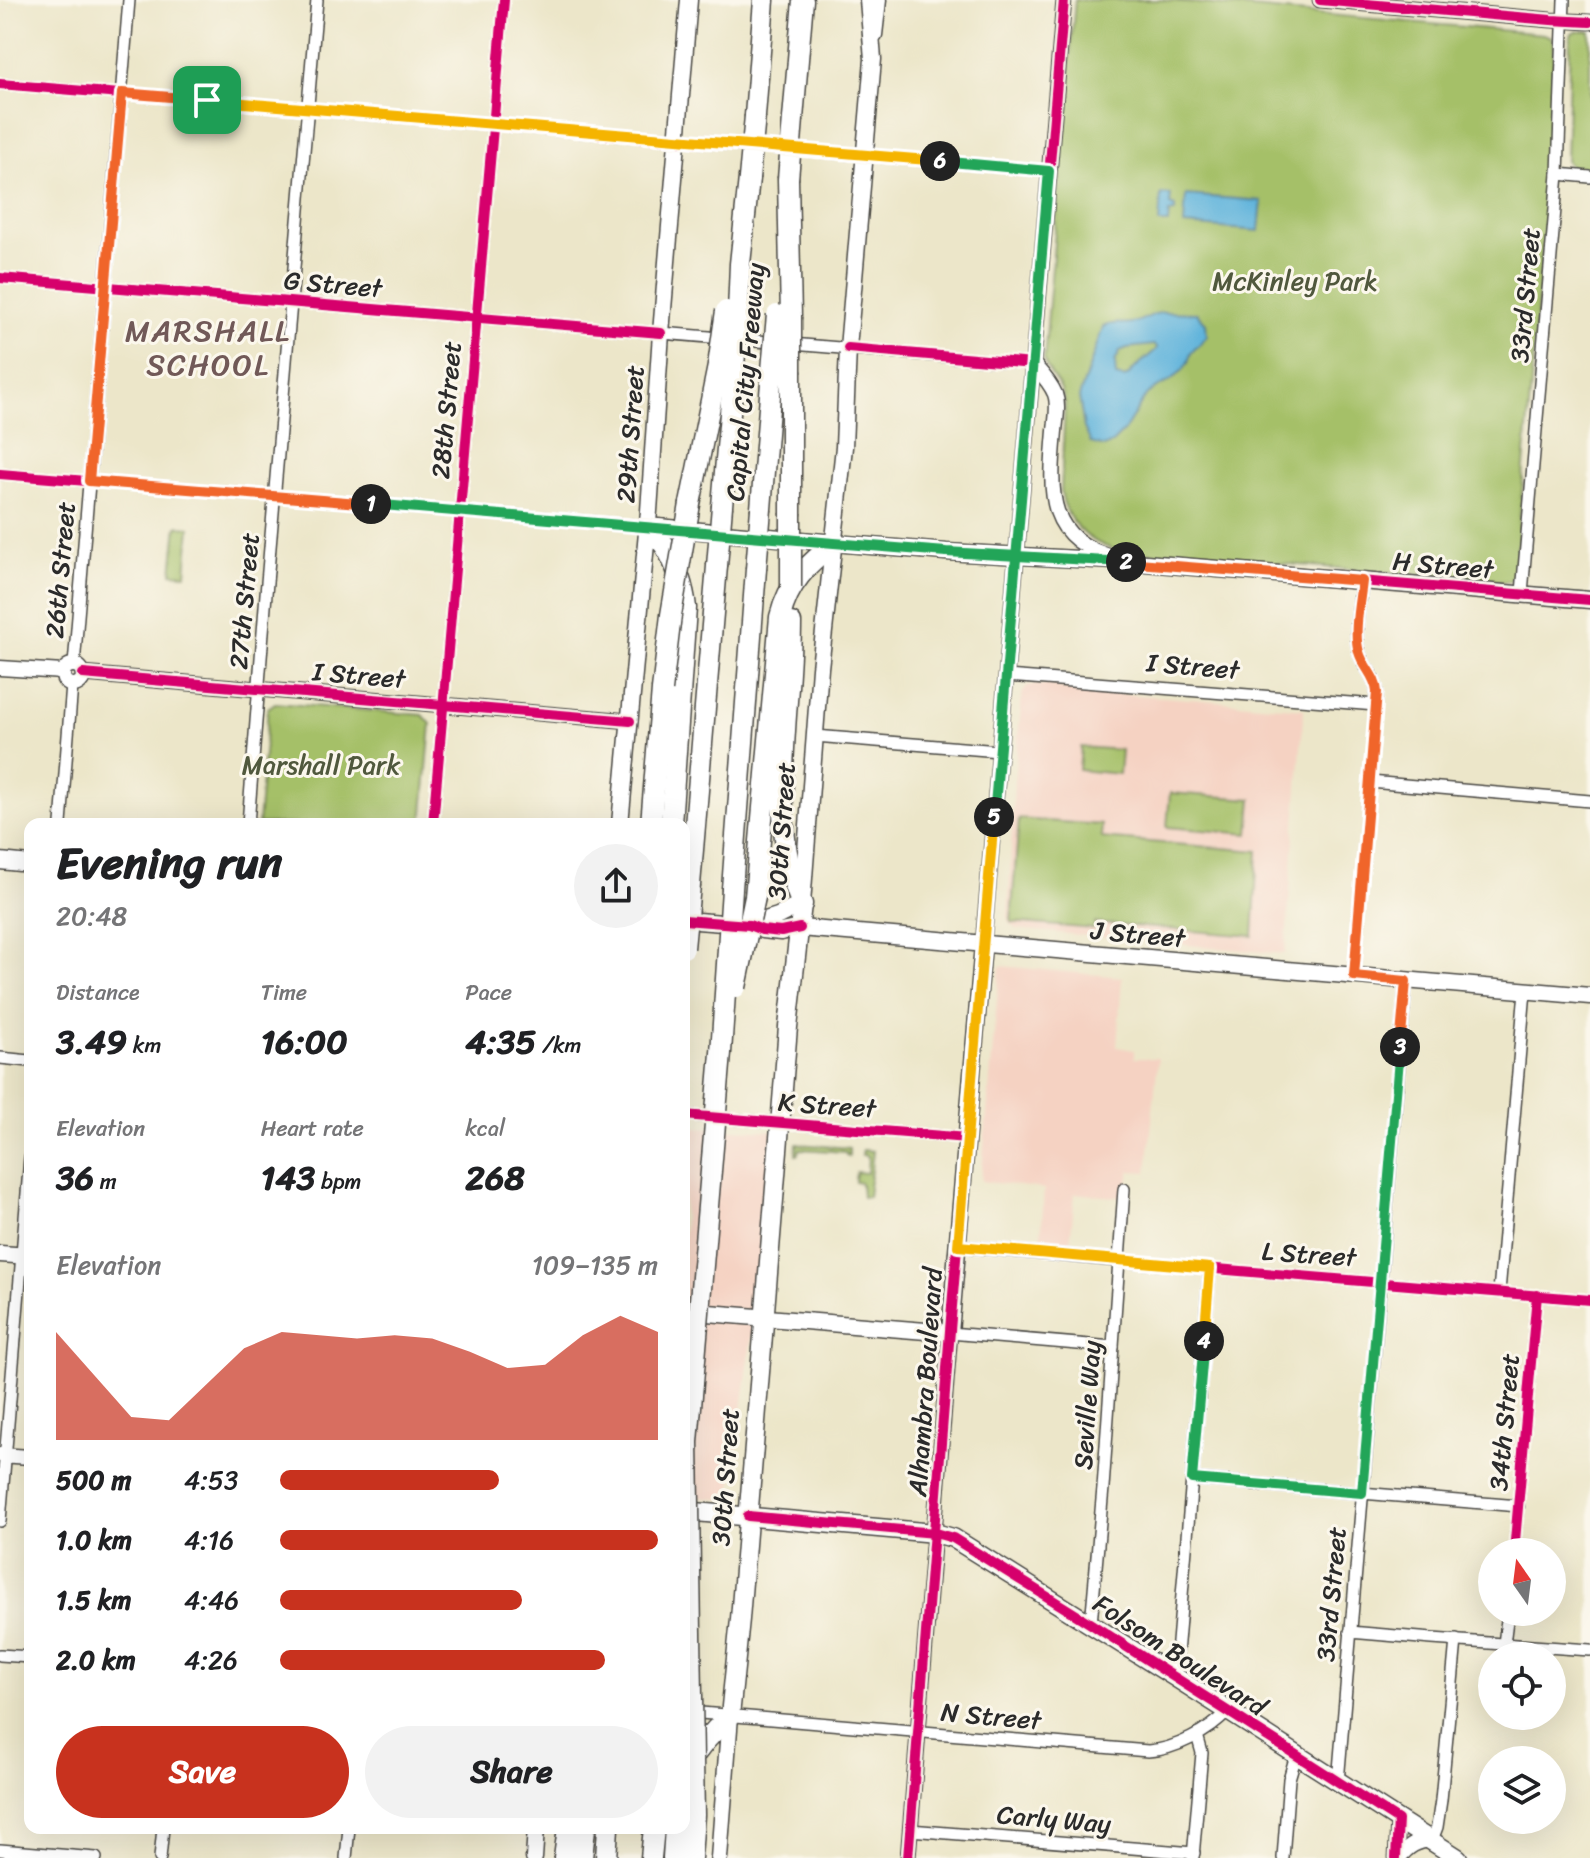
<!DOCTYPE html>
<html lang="en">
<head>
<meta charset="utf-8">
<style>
	:root { --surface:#fff; --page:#f2f2f2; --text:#202124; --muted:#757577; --accent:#c8321e }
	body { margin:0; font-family:Sriracha,sans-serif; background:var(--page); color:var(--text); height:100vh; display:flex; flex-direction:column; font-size:30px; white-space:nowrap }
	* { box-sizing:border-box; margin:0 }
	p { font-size:26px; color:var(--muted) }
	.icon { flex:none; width:44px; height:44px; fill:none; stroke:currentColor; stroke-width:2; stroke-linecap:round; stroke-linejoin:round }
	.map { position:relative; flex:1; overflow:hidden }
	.drawer { position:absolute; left:24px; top:818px; width:666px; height:1016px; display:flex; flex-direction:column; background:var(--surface); border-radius:16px; box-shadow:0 8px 32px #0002 }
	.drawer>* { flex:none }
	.needle { width:52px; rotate:346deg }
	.tools { position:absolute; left:1478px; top:1538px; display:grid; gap:16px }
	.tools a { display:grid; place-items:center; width:88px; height:88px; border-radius:50%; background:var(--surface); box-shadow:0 8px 32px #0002; font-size:40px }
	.pin { position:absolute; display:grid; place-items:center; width:68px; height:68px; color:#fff; margin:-34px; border-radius:16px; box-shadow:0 4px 12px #0006 }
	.km { position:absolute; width:40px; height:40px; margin:-20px; border-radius:50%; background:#222; color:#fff; font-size:22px; line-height:40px; text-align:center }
	.round { display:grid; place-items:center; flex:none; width:84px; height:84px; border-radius:42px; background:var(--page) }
	.summary { display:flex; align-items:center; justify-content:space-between; height:136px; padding:0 32px }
	h1 { font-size:44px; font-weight:700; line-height:60px }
	.metrics { display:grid; grid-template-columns:repeat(3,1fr); gap:12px; height:136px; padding:8px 32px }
	.metrics div { display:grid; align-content:center }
	.metrics b { font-size:34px; font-weight:700 }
	.metrics small { font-size:22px; font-weight:400 }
	.metrics p { font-size:22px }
	.chart { height:224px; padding:16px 32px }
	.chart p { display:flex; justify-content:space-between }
	.chart svg { width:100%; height:144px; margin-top:8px; fill:var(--accent); opacity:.7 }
	.primary-button { display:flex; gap:16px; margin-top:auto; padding:16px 32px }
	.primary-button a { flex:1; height:92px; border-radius:48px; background:var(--accent); color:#fff; font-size:32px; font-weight:700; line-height:92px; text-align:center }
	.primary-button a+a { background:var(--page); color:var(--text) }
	ul { padding:0 32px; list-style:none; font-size:26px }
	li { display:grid; grid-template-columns:128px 96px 1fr; align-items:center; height:60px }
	li i { height:20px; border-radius:10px; background:var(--accent) }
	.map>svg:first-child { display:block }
	.built { fill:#f5d2c2 }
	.green { fill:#a5c067; stroke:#687649; stroke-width:2 }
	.water { fill:#5fb3db; stroke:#456f83; stroke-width:2; fill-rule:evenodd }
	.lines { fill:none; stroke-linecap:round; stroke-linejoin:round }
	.minor-casing { stroke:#484743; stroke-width:14 }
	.tertiary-casing { stroke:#484743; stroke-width:17 }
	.secondary-casing { stroke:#484743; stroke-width:19 }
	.primary-casing { stroke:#484743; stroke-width:21 }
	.motorway-casing { stroke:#484743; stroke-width:23 }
	.minor { stroke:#fff; stroke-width:11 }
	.tertiary { stroke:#fff; stroke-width:14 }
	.secondary { stroke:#fff; stroke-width:16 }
	.primary { stroke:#fff; stroke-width:18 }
	.motorway { stroke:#fff; stroke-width:20 }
	.motorway-bridge-casing { stroke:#484743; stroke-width:23; stroke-linecap:butt }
	.motorway-bridge { stroke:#fff; stroke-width:20 }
	.cycleway-casing { stroke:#fbf7ec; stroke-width:15 }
	.cycleway { stroke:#d6006c; stroke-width:10 }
	.split-1-casing { stroke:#fff; stroke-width:16 }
	.split-2-casing { stroke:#fff; stroke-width:16 }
	.split-3-casing { stroke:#fff; stroke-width:16 }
	.split-4-casing { stroke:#fff; stroke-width:16 }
	.split-5-casing { stroke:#fff; stroke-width:16 }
	.split-6-casing { stroke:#fff; stroke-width:16 }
	.split-7-casing { stroke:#fff; stroke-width:16 }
	.split-1 { stroke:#f0652b; stroke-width:10 }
	.split-2 { stroke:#22a559; stroke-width:10 }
	.split-3 { stroke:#f0652b; stroke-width:10 }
	.split-4 { stroke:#22a559; stroke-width:10 }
	.split-5 { stroke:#f5b400; stroke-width:10 }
	.split-6 { stroke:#22a559; stroke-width:10 }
	.split-7 { stroke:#f5b400; stroke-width:10 }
	.labels { text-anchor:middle; stroke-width:6; stroke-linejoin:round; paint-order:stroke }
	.park-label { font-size:26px; fill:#50583d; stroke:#fbf7ec }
	.street-label { font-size:26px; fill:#2b2b2b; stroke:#fbf7ec }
	.quarter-label { font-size:30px; letter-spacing:2px; fill:#715958; stroke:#fbf7ec }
</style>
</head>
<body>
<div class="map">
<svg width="1590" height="1858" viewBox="0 0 1590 1858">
	<rect width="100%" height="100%" fill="#fbf7ec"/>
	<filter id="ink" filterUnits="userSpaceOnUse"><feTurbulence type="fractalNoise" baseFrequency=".0125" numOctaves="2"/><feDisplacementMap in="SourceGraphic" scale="16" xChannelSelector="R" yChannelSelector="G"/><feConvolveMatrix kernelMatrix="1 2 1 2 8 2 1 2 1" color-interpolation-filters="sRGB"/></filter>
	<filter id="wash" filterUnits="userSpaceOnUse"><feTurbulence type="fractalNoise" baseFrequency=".006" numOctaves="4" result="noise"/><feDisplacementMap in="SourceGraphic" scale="32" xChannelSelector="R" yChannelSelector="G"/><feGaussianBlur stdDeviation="1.8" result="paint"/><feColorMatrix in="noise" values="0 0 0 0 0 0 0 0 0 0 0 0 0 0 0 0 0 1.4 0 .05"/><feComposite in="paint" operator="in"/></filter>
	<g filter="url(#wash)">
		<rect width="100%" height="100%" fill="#ece6c9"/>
		<!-- built -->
		<g class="built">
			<polygon points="1032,685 1054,685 1067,690 1203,700 1304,709 1285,954 1016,929 1008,922 1014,782 1022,694 1027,686"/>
			<polygon points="1000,966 1122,977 1117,1047 1134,1050 1134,1058 1158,1058 1147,1172 1130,1171 1125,1198 1075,1193 1070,1243 1041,1240 1044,1189 981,1181"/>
			<polygon points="684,1127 774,1131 764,1244 730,1500 684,1496"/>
		</g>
		<!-- green -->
		<g class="green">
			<path d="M1075 0H1162L1544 34 1552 37 1554 44 1548 181 1515 574 1510 581 1505 582 1116 550C1087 542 1066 522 1061 492L1065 403C1062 383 1048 376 1044 360Z"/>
			<polygon points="1576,31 1590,31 1590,170 1571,167 1566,161 1570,40 1572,33"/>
			<polygon points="177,526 190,527 186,574 172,573"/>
			<polygon points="275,703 423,715 431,724 422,824 258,824 268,708"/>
			<polygon points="1081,747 1121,750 1119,774 1079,770"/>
			<polygon points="1170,793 1252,799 1249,834 1167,827"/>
			<polygon points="1019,819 1102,825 1101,838 1258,851 1253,936 1095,923 1094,929 1011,922"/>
			<polygon points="797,1144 849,1148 849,1156 846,1155 846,1152 800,1149 798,1155 796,1155"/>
			<polygon points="863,1150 873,1151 868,1197 862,1197 861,1183 855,1182 856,1172 867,1173 868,1156 862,1155"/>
		</g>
		<!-- water -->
		<g class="water">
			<polygon points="1161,194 1171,195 1170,205 1175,207 1175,212 1169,213 1168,223 1159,223"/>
			<polygon points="1186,195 1262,201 1259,231 1184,225"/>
			<path d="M1164 312 1197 313 1206 323 1207 336 1191 353 1188 362 1183 370 1171 380 1147 394 1124 431 1112 443 1104 447 1091 443 1084 428 1079 397 1103 327C1114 321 1120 325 1131 323 1142 322 1152 313 1164 312ZM1154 345 1157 347 1156 350 1136 367 1128 376 1124 378 1116 376 1115 362 1120 351 1127 348Z"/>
		</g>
	</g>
	<g filter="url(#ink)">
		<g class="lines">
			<!-- minor casing -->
			<g class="minor-casing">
				<g id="minor">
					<polyline points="0,84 1049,171"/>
					<polyline points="1558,174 1590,177"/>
					<polyline points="0,278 1033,364"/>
					<polyline points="0,474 647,526"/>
					<polyline points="1522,593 1558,174 1564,0"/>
					<polyline points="74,665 129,0"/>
					<polyline points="1006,676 1376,705"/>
					<polyline points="815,736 999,751"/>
					<polyline points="1370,782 1590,801"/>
					<polyline points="61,824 72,685"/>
					<polyline points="248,824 266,594 317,0"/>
					<polyline points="433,824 504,0"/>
					<path d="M1354 976 1377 692C1376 676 1363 667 1359 652 1353 632 1360 601 1362 581"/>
					<polyline points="0,1058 30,1061"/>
					<polyline points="684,1115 967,1138"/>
					<polyline points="958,1246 1130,1262 1590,1300"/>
					<polyline points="1499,1292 1525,991"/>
					<polyline points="950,1333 1113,1347"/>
					<polyline points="1192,1479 1519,1506"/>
					<polyline points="0,1521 30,1157"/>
					<polyline points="1514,1552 1537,1295"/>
					<polyline points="1091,1624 1103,1488 1124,1189"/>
					<polyline points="1350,1632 1432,1639 1590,1650"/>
					<polyline points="1504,1644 1508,1612"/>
					<polyline points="0,1655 30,1657"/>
					<polyline points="1175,1677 1210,1268"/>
					<path d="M689 1712 1148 1751C1174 1750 1210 1731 1227 1712"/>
					<polyline points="1338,1782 1406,981"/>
					<polyline points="910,1830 1194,1853"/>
					<polyline points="1432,1840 1437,1827 1441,1800 1456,1640"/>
					<polyline points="0,1850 96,1858"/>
					<polyline points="1193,1857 1202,1753 1197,1735"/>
					<polyline points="160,1858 163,1828"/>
					<polyline points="346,1858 349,1828"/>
					<polyline points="1283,1858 1289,1779 1296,1755"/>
				</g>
			</g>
			<!-- tertiary casing -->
			<g class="tertiary-casing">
				<g id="tertiary">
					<polyline points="1320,0 1551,20 1590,22"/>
					<polyline points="875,35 879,0"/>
					<path d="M1033 364C1041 373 1050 382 1055 394 1059 405 1056 419 1055 431 1050 491 1044 540 1117 558"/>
					<circle cx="73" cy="675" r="10"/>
					<polyline points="0,668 63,672"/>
					<polyline points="83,674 630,721"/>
					<polyline points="983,945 1064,0"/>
					<polyline points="0,1455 30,1457"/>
					<polyline points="908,1858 950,1333"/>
					<polyline points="1396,1858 1398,1820"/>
					<path d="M1399 1858C1408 1846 1417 1841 1432 1840"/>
				</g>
			</g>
			<!-- secondary casing -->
			<g class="secondary-casing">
				<g id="secondary">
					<polyline points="647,526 834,543 946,552 1133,562 1590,600"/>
					<polyline points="620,824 649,511 661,333 689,0"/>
					<polyline points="0,861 30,864"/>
					<polyline points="684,920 749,925 762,930 781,932 800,928 1590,996"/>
					<polyline points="749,925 778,916 802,904 820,668 844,447 848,348 873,59 868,0"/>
					<polyline points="0,1254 30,1256"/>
					<polyline points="684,1311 950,1333 983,945"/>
					<polyline points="534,1858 536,1828"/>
					<polyline points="719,1858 730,1716"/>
				</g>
			</g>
			<!-- primary casing -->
			<g class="primary-casing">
				<g id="primary">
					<polyline points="684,1511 935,1533 953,1538 1175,1677 1458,1858"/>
					<polyline points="730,1716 740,1619 788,1027 802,904"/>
				</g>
			</g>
			<!-- motorway casing -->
			<g class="motorway-casing">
				<g id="motorway">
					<polyline points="755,116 764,0"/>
					<polyline points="793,119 803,0"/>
					<polyline points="788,179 791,317"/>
					<polyline points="738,312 740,264 749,178"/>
					<polyline points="791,373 791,513"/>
					<polyline points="690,504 718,366"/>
					<polyline points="722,506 734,367"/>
					<polyline points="761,509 772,370"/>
					<path d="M647 526C653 533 660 539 665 546 676 563 684 588 686 608L671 824"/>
					<path d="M791 623C791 708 766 827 802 904"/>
					<polyline points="651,824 662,690"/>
					<polyline points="690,885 717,566"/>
					<polyline points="732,889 756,569"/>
					<path d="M755 897 780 617C789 581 807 566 834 543"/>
					<path d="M688 1766C699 1746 713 1731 730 1716"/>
					<polyline points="564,1858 568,1828"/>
					<polyline points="582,1858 585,1828"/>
					<polyline points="606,1858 608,1828"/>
					<polyline points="651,1858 654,1828"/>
					<polyline points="673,1858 675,1828"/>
					<polyline points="691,1858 694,1815 693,1760"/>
				</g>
			</g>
			<!-- minor -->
			<use href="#minor" class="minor"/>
			<!-- tertiary -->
			<use href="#tertiary" class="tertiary"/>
			<!-- secondary -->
			<use href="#secondary" class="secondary"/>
			<!-- primary -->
			<use href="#primary" class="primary"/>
			<!-- motorway -->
			<use href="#motorway" class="motorway"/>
			<!-- motorway-bridge casing -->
			<g class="motorway-bridge-casing">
				<g id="motorway-bridge">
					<polyline points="749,178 755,116"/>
					<polyline points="788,179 793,119"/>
					<polyline points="791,317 791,373"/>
					<polyline points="718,366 726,311"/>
					<polyline points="734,367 738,312"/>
					<polyline points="772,370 777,315"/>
					<polyline points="717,566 722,506"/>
					<polyline points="756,569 761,509"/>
					<polyline points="791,588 791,513"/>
					<polyline points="662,690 671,615 690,504"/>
					<polyline points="684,948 690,885"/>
					<polyline points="736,987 755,897"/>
					<polyline points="693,1760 688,1442 721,1053 732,889"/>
				</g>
			</g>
			<!-- motorway-bridge -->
			<use href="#motorway-bridge" class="motorway-bridge"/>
			<!-- cycleway casing -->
			<g class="cycleway-casing">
				<g id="cycleway">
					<polyline points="1320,0 1551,20 1590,22"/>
					<polyline points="0,84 1049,171"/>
					<polyline points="0,278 661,333"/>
					<polyline points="848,348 1033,364"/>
					<polyline points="0,474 647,526 834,543 946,552 1133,562 1590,600"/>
					<polyline points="83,674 630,721"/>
					<polyline points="433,824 504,0"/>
					<polyline points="684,920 749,925 762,930 781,932 800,928"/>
					<polyline points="1354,976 1376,705"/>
					<polyline points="684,1115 967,1138"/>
					<polyline points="1120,1261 1590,1300"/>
					<polyline points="748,1516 935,1533 953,1538 1091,1624 1398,1820 1396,1858"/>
					<polyline points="1514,1552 1537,1295"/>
					<polyline points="908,1858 951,1318 1064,0"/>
				</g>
			</g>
			<!-- cycleway -->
			<use href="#cycleway" class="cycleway"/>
		</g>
	</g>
	<g class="lines" filter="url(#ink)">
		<!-- split-1 casing -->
		<g class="split-1-casing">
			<polyline id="split-1" points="207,100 122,93 89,481 371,504"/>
		</g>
		<!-- split-2 casing -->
		<g class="split-2-casing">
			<polyline id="split-2" points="371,504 834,543 946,552 1126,562"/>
		</g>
		<!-- split-3 casing -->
		<g class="split-3-casing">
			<path id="split-3" d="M1126 562 1362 581C1360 601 1353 632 1359 652 1363 667 1376 676 1377 692L1354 976 1406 981 1400 1047"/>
		</g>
		<!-- split-4 casing -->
		<g class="split-4-casing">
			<polyline id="split-4" points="1204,1341 1192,1479 1362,1493 1400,1047"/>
		</g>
		<!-- split-5 casing -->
		<g class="split-5-casing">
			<polyline id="split-5" points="994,817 958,1246 1210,1268 1204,1341"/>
		</g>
		<!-- split-6 casing -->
		<g class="split-6-casing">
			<polyline id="split-6" points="940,161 1049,171 994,817"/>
		</g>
		<!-- split-7 casing -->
		<g class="split-7-casing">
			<polyline id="split-7" points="207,100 940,161"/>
		</g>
		<!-- split-1 -->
		<use href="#split-1" class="split-1"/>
		<!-- split-2 -->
		<use href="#split-2" class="split-2"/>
		<!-- split-3 -->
		<use href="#split-3" class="split-3"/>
		<!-- split-4 -->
		<use href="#split-4" class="split-4"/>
		<!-- split-5 -->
		<use href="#split-5" class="split-5"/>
		<!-- split-6 -->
		<use href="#split-6" class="split-6"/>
		<!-- split-7 -->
		<use href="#split-7" class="split-7"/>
	</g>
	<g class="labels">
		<!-- park labels -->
		<g class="park-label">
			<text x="1295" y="290">McKinley Park</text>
			<text x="321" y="774">Marshall Park</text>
		</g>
		<!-- street labels -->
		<g class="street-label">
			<text transform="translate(333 284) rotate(5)" y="9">G Street</text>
			<text transform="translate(1525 295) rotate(-85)" y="9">33rd Street</text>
			<text transform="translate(745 382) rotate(-85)" y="9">Capital City Freeway</text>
			<text transform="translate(446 410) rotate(-85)" y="9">28th Street</text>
			<text transform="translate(630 434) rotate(-86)" y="9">29th Street</text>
			<text transform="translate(1443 565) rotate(5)" y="9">H Street</text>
			<text transform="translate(60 570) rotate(-85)" y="9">26th Street</text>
			<text transform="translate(244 601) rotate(-85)" y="9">27th Street</text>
			<text transform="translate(1193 666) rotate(5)" y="9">I Street</text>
			<text transform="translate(359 675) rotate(5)" y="9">I Street</text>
			<text transform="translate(781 831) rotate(-86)" y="9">30th Street</text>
			<text transform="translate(1138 934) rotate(5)" y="9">J Street</text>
			<text transform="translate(827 1105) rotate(4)" y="9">K Street</text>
			<text transform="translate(1309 1254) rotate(4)" y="9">L Street</text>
			<text transform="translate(925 1382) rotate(-86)" y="9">Alhambra Boulevard</text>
			<text transform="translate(1087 1405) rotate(-86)" y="9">Seville Way</text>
			<text transform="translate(1504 1422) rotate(-85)" y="9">34th Street</text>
			<text transform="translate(725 1477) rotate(-86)" y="9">30th Street</text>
			<text transform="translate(1331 1594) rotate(-85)" y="9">33rd Street</text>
			<text transform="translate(1180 1655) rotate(33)" y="9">Folsom Boulevard</text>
			<text transform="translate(991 1716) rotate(5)" y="9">N Street</text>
			<text transform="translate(1054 1819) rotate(5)" y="9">Carly Way</text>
		</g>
		<!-- quarter labels -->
		<g class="quarter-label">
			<text x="208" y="341">MARSHALL<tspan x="208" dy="34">SCHOOL</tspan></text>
		</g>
	</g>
</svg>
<div class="tools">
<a><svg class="needle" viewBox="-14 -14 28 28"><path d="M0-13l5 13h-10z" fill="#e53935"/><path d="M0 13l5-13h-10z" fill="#757577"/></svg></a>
<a><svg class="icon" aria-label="locate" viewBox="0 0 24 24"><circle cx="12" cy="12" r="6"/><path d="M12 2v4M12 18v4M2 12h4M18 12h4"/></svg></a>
<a><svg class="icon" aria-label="layers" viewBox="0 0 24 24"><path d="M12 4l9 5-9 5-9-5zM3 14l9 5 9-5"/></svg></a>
</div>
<div class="pin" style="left:207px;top:100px;background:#1e9e55"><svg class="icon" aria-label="arrive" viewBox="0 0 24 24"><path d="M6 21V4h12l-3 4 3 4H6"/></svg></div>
<b class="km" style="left:371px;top:504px">1</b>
<b class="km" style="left:1126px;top:562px">2</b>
<b class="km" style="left:1400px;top:1047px">3</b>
<b class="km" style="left:1204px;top:1341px">4</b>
<b class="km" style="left:994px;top:817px">5</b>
<b class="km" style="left:940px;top:161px">6</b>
<section class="drawer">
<div class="summary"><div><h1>Evening run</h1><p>20:48</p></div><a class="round"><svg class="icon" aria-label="share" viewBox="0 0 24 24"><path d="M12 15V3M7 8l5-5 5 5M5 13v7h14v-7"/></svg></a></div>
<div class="metrics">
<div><p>Distance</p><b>3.49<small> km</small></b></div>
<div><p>Time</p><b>16:00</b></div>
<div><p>Pace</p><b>4:35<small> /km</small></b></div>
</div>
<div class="metrics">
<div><p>Elevation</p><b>36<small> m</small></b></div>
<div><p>Heart rate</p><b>143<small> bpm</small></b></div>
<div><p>kcal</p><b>268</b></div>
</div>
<div class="chart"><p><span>Elevation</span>109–135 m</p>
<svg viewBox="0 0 160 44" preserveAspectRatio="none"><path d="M0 44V11L10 24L20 37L30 38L40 27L50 16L60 11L70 12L80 13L90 12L100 13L110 17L120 22L130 21L140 12L150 6L160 11V44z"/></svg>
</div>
<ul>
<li><b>500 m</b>4:53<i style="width:58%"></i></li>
<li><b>1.0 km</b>4:16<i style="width:100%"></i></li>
<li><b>1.5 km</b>4:46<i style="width:64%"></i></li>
<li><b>2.0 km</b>4:26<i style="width:86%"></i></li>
</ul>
<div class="primary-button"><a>Save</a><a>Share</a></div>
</section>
</div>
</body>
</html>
